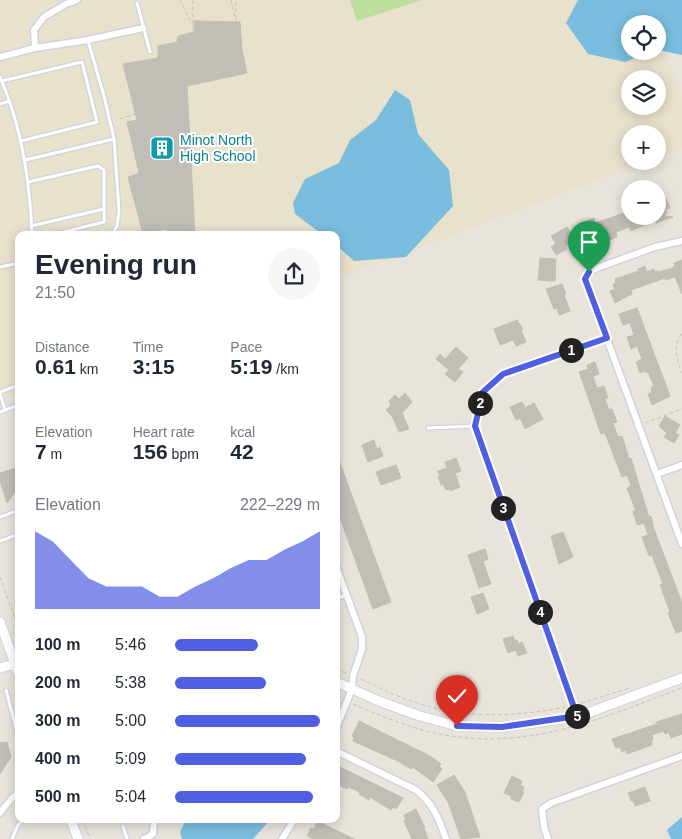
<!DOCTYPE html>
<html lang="en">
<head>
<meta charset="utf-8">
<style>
	:root { --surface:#fff; --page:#f6f6f7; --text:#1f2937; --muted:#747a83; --accent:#4e5fe2 }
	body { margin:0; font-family:Arial,sans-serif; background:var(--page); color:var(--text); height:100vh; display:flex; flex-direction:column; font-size:19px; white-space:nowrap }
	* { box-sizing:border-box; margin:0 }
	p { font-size:16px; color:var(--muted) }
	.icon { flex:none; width:28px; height:28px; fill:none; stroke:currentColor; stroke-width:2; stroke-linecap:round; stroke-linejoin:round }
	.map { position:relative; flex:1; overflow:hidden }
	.side { position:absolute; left:15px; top:231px; width:325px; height:592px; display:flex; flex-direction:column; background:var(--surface); border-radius:10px; box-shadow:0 2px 12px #0003 }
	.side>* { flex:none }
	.fabs { position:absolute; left:621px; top:15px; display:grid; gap:10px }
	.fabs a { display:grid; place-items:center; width:45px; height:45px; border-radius:50%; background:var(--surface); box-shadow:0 2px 12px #0003; font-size:25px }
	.pin { position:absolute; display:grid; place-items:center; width:42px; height:42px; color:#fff; margin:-51px -21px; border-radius:50% 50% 50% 0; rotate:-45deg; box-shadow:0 0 5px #0007 }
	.pin .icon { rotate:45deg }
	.km { position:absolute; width:25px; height:25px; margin:-12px; border-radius:50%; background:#222; color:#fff; font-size:14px; line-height:25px; text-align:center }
	.round { display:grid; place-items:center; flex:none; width:52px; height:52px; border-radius:26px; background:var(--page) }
	.headline { display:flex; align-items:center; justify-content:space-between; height:85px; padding:0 20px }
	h1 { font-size:28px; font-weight:700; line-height:38px }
	.metrics { display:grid; grid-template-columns:repeat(3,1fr); gap:8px; height:85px; padding:5px 20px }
	.metrics div { display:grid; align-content:center }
	.metrics b { font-size:21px; font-weight:700 }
	.metrics small { font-size:14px; font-weight:400 }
	.metrics p { font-size:14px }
	.chart { height:140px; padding:10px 20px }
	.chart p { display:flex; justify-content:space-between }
	.chart svg { width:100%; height:90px; margin-top:5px; fill:var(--accent); opacity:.7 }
	ul { padding:0 20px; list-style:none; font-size:16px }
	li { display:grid; grid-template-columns:80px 60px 1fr; align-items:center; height:38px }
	li i { height:12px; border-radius:6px; background:var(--accent) }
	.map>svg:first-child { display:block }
	.education { fill:#e8e1cc; fill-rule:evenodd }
	.pitch { fill:#bddf9b }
	.water { fill:#7abdde }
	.building { fill:#c1bdb7; stroke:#c3bfb5 }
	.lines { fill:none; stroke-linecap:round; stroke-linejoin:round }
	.lane-casing { stroke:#d0d2df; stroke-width:5.5 }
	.street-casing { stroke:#d0d2df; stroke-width:9 }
	.secondary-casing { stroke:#d0d2df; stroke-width:11 }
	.path { stroke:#c3c3c3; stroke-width:1; stroke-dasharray:4 2.5; stroke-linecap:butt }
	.lane { stroke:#fff; stroke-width:3 }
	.street { stroke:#fff; stroke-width:6 }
	.secondary { stroke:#fff; stroke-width:9 }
	.route-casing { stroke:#fff; stroke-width:10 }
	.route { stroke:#4e5fe2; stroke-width:6 }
	.labels { text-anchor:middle; stroke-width:4; stroke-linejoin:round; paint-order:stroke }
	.culture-label { font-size:14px; fill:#0d838f; stroke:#fff; text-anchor:start }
</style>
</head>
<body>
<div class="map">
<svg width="682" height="839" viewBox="0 0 682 839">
	<rect width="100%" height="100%" fill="#e8e3db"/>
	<!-- education -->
	<path class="education" d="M0 0H648L630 24V51H658V29L682 100V148L658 158V134H630V161H648L336 279V235H19V392L0 399ZM630 79H658V106H630Z"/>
	<!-- pitch -->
	<polygon class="pitch" points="350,0 422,0 357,21"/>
	<!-- water -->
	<g class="water">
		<polygon points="578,0 682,0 682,55 658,50 658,24 630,24 630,51 652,51 625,62 588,54 566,23"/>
		<polygon points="395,90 410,100 418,134 449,170 453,206 406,257 354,261 336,245 336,235 323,235 295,214 293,203 305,179 339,163 350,140 376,120"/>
		<polygon points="682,817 682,839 671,839 667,830"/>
		<polygon points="186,820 270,820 253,839 182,839 180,832"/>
	</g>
	<!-- building -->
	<g class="building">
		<polygon points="195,21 240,22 242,50 247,73 187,86 195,235 168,235 167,229 143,234 128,177 139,173 127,122 137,120 123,64 158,58 158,46 177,42 178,36 194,32"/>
		<polygon points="666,198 670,208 666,209 667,213 664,214 665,216 673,217 656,223 655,220 631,231 629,227 616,232 617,237 607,241 603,231 591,235 594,242 582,246 579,236 583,234 579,224 594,218 595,223 630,211 630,216 658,216 658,201"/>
		<polygon points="567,227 573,238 567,242 568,245 565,246 567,249 556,255 551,247 556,244 551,236"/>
		<polygon points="540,258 556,259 555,281 538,280"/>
		<polygon points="682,260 682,294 675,277 665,280 665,278 631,290 632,294 615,303 610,291 615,289 613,284 616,283 615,279 639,271 638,269 645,266 647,272 654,269 655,272 659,271 659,272 675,267 674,263"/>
		<polygon points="562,284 566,294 564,295 570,311 559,315 557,308 554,309 546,289"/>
		<polygon points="637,308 670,396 652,405 648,394 652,392 651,387 654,386 648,372 646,373 645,371 640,373 636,362 642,359 637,346 631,349 627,337 634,335 630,323 623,325 619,314"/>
		<polygon points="517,320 523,329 521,330 526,342 516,346 513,340 500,345 494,329"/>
		<polygon points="456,347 468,358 458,369 463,372 455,382 445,374 449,370 436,359 440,354 445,359"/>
		<polygon points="595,362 599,374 593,376 597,388 604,386 608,398 605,399 609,410 612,409 617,422 613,423 618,437 622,436 629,459 631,458 649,517 651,516 654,529 682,603 682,631 676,633 668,613 670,612 660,585 663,584 652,555 649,556 642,537 648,535 644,523 637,525 633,511 636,511 627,488 631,486 627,475 622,477 605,433 601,434 579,372 588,369 587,365"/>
		<polygon points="405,393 412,402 402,413 409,429 399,432 392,416 386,410 391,405 389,401 395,395 399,399"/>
		<polygon points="522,402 525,408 534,403 543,419 525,429 520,418 516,420 510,407"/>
		<polygon points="665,416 680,425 675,433 679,435 674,443 664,437 667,433 659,426"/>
		<polygon points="374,440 377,449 380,447 383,456 368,462 362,445"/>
		<polygon points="336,452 391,602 373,609 336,507 336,496 338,495 336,490"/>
		<polygon points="456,458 461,471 455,473 460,487 450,491 449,489 446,490 443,484 441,485 438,477 440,476 438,471 447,468 445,462"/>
		<polygon points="396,465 401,478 381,485 376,472"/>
		<polygon points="19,467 19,491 14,493 7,503 0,481 0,473"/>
		<polygon points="563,532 573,557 559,564 551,536"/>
		<polygon points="485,549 488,559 483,561 491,584 479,588 468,555"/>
		<polygon points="483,593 489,609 477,614 471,597"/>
		<polygon points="513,636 515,641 517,640 518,644 522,642 527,653 518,656 516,650 508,653 503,639"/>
		<polygon points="682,714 682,734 671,738 669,732 665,734 664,731 652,735 653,740 651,741 652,745 627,754 626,750 622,752 620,747 616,748 612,739 657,724 656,722"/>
		<polygon points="359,721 430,756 441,764 439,766 442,769 433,782 413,767 412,769 402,764 402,763 353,741 354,737 352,736"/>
		<polygon points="7,742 11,757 0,774 0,743"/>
		<polygon points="340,767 403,798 396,809 393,807 391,810 370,797 369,800 359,794 360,792 348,787 347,789 336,784 336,774"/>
		<polygon points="454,775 465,792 480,837 461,839 448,802 437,785"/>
		<polygon points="512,776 522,781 520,785 524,787 522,791 524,792 519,802 511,799 512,796 504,793"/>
		<polygon points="645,787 650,801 635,806 633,801 631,801 628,793"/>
		<polygon points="416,809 425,828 424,828 428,839 412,839 404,821 406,820 404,815"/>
		<polygon points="317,821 344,834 355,839 314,839 307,836 311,828 314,829"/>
	</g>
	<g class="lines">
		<!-- lane casing -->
		<g class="lane-casing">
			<g id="lane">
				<polyline points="137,3 150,52"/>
				<polyline points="88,41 104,96 114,139 119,211 117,226 112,235"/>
				<path d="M0 77C22 127 30 181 32 235"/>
				<polyline points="2,81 82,62 97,122 21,141"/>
				<polyline points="0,104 9,101"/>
				<polyline points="25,160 114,139"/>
				<polyline points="28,182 98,166 104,170 104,222 52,235"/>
				<polyline points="31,226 104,209"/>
				<polyline points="0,267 19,263"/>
				<polyline points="0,392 19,385"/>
				<polyline points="0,394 5,410"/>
				<polyline points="0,412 19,405"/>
				<polyline points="428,428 475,426"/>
				<polyline points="0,517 19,510"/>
				<polyline points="0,541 19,534"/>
				<polyline points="336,599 346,595"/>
				<polyline points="6,690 19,740"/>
				<polyline points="123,826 127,839"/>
				<polyline points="12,839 18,825 23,820"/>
			</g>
		</g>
		<!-- street casing -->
		<g class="street-casing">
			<g id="street">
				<polyline points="35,48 34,30 44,17 66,4 77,0"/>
				<polyline points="0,57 35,48 88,40 143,28"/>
				<polyline points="682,241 655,247 597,268 589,272 585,279 682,544"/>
				<polyline points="657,474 682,465"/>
				<polyline points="336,566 362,637 362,649 353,676 352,689 336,729"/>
				<polyline points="577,717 475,426 483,392 503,374 607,338"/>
				<path d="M336 751 416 790C433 803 439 819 446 839"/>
				<polyline points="0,813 12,798 19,793"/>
				<polyline points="144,839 153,834 154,820"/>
				<polyline points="282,839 294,820"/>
				<polyline points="548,839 544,827 542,809 551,803 682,756"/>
			</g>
		</g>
		<!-- secondary casing -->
		<g class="secondary-casing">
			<g id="secondary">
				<polyline points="0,622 19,675"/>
				<polyline points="0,668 19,663"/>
				<polyline points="336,682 379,701 417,715 457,726 502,727 577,717 682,678"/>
				<polyline points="71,820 78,839"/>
			</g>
		</g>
		<!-- path -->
		<g class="path">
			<polyline points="180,0 193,26"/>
			<polyline points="193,0 193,33"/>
			<polyline points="231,0 236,22"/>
			<polyline points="236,19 236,0"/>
			<polyline points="120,119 135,114"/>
			<path d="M682 334C672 346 677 359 682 373"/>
			<polyline points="645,423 682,409"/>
			<polyline points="0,577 19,630"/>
			<polyline points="336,669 346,673"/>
			<path d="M361 679C379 688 398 697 417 703 466 719 515 717 565 707"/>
			<polyline points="581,703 630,688"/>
			<path d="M353 704C386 718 421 733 458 737 540 747 607 716 682 688"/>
			<polyline points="83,820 90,839"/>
		</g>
		<!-- lane -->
		<use href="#lane" class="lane"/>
		<!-- street -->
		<use href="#street" class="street"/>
		<!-- secondary -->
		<use href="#secondary" class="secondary"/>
	</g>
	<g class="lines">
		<!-- route casing -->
		<g class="route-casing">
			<polyline id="route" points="457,726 502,727 577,716 475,426 483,392 503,374 607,338 585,279 589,272"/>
		</g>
		<!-- route -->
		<use href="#route" class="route"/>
	</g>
	<!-- icons -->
	<defs>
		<g id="building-square" transform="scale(1.25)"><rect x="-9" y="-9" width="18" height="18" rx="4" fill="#0f9aa8" stroke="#fff"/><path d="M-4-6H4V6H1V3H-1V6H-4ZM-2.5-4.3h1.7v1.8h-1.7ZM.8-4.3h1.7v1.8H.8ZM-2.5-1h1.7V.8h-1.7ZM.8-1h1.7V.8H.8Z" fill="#fff"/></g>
	</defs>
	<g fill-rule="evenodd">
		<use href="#building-square" x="162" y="148"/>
	</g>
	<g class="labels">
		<!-- culture labels -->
		<g class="culture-label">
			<text x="180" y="145">Minot North<tspan x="180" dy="16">High School</tspan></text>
		</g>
	</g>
</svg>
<div class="fabs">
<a><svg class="icon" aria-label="locate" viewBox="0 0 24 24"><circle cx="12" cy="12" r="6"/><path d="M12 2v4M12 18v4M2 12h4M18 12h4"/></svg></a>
<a><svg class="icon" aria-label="layers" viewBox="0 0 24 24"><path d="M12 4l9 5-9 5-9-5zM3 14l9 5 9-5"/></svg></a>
<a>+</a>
<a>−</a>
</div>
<div class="pin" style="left:589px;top:272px;background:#1e9e55"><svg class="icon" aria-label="arrive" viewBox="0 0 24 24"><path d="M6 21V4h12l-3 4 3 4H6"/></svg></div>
<div class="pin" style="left:457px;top:726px;background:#d93025"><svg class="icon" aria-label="check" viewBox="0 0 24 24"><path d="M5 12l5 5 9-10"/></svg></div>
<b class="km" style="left:571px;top:350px">1</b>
<b class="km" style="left:480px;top:403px">2</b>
<b class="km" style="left:503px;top:508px">3</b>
<b class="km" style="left:540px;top:612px">4</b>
<b class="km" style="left:577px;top:716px">5</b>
<section class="side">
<div class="headline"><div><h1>Evening run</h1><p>21:50</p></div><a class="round"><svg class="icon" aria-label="share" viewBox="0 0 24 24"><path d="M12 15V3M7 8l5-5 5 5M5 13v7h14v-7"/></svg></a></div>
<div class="metrics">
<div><p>Distance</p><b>0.61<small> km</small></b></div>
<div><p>Time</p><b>3:15</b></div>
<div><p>Pace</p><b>5:19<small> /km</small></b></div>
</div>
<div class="metrics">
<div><p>Elevation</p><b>7<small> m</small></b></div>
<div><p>Heart rate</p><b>156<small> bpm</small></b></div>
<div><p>kcal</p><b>42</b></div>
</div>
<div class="chart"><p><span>Elevation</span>222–229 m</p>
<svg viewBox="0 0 160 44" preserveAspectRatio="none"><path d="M0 44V6L10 11L20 20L30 29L40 33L50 33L60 33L70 38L80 38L90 33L100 29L110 24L120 20L130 20L140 15L150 11L160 6V44z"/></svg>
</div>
<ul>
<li><b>100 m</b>5:46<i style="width:57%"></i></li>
<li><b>200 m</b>5:38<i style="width:63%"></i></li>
<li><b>300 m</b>5:00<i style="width:100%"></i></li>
<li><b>400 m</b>5:09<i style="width:90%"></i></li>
<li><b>500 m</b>5:04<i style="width:95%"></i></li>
</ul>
</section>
</div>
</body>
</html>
